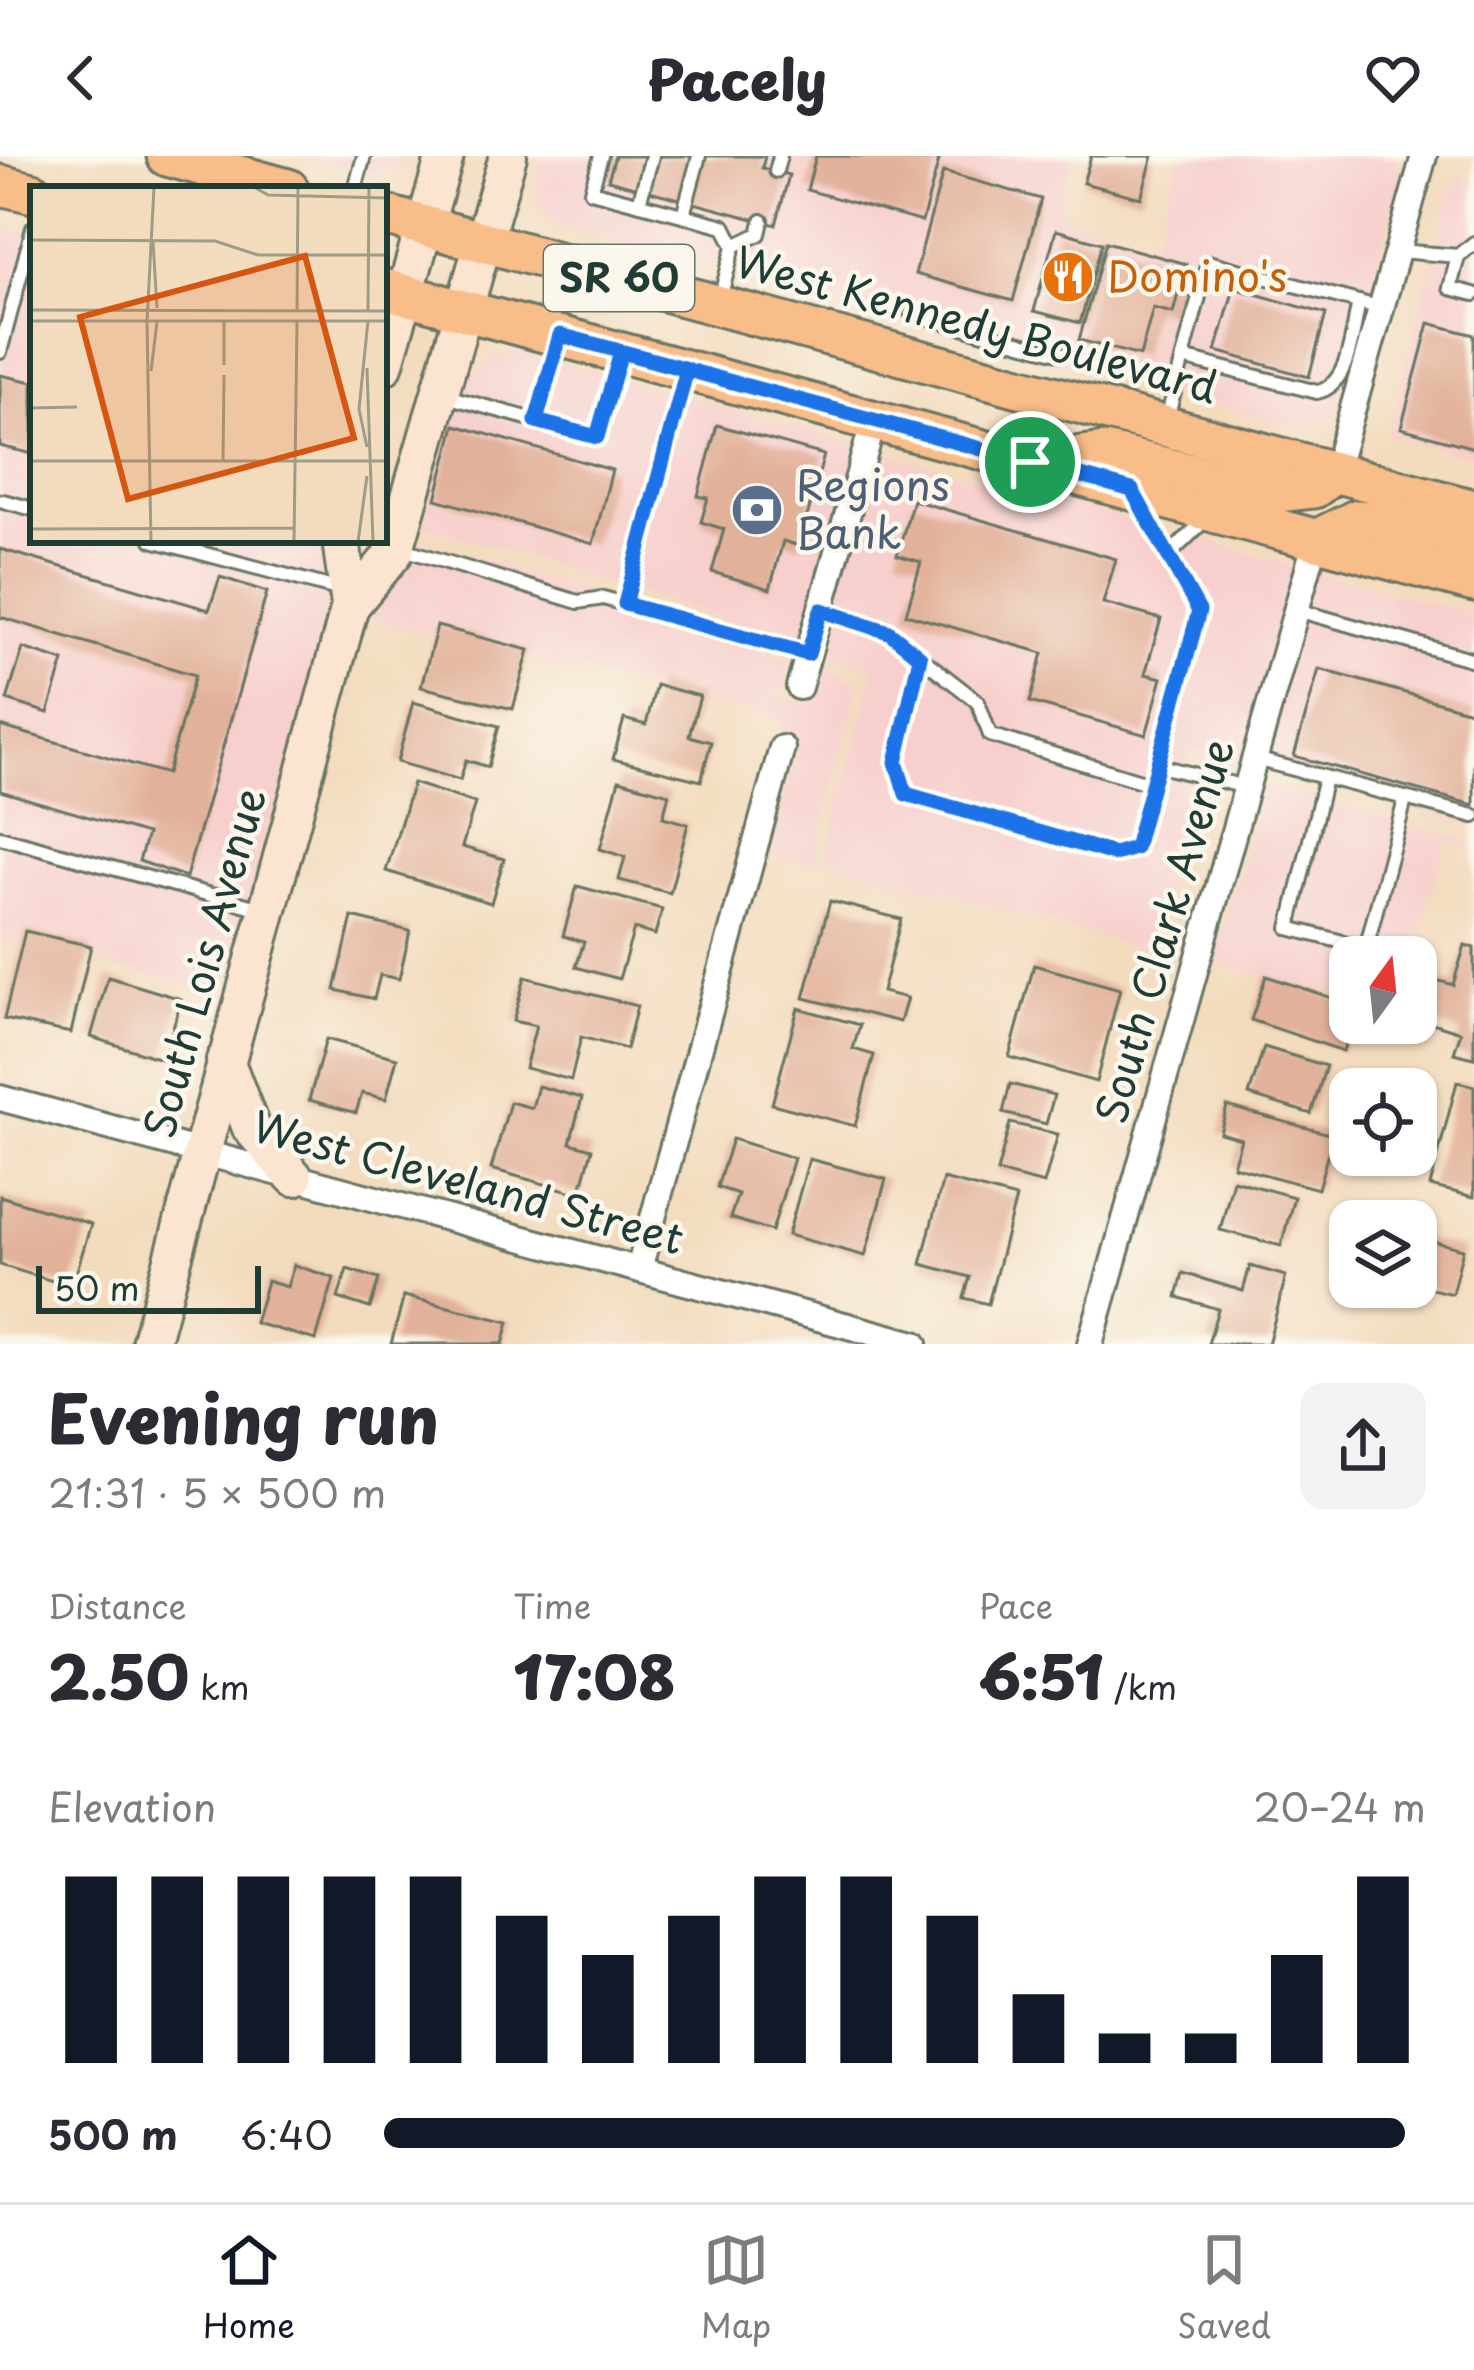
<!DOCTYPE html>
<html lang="en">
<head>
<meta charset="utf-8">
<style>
	:root { --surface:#fff; --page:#f2f2f3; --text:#2b2b33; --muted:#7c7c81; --line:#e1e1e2; --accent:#111827 }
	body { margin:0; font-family:"Playpen Sans",sans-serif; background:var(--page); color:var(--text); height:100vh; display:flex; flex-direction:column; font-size:45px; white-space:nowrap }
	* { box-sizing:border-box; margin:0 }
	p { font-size:39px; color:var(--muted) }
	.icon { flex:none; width:66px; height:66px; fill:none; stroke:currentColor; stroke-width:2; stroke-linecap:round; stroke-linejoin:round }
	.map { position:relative; height:1188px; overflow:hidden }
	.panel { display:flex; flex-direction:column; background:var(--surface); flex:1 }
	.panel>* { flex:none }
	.needle { width:78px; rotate:15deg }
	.buttons { position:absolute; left:1329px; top:780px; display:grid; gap:24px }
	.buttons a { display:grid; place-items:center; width:108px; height:108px; border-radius:24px; background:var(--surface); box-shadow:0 3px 9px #0004; font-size:60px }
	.scale { position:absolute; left:36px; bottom:30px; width:225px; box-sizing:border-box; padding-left:12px; border:6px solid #1f3d34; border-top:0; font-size:33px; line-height:42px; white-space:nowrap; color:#1f3d34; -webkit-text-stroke:9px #fbf7ec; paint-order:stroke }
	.pin { position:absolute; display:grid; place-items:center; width:102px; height:102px; color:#fff; margin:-51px; border:6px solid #fff; border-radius:50%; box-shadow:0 3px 12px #0007 }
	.round { display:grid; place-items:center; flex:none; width:126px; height:126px; border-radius:24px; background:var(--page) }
	.head { display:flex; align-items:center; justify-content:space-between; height:204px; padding:0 48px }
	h1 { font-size:66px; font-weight:800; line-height:90px }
	.figures { display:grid; grid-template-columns:repeat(3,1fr); gap:18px; height:204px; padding:12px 48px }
	.figures div { display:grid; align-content:center }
	.figures b { font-size:60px; font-weight:800 }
	.figures small { font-size:33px; font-weight:400 }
	.figures p { font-size:33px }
	.chart { height:336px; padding:24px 48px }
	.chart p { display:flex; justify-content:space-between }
	.chart svg { width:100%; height:216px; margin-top:12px; stroke:var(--accent); stroke-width:6 }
	ul { padding:0 48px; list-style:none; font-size:39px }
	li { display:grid; grid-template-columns:192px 144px 1fr; align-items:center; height:90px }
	li i { height:30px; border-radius:15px; background:var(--accent) }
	header { display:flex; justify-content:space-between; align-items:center; height:156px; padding:0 48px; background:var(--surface); font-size:54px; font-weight:800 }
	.dock { display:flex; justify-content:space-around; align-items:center; height:168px; border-top:3px solid var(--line); background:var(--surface); font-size:33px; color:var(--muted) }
	.dock a { display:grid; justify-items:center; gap:6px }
	.dock .on { color:var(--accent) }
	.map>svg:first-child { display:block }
	.built { fill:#f7d0ce }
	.building { fill:#e2b199 }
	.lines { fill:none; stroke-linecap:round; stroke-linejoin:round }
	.lane-casing { stroke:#697464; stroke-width:18 }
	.street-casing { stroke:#697464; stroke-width:30 }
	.secondary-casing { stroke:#697464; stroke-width:42 }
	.primary-casing { stroke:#697464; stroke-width:45 }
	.lane { stroke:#fff; stroke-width:12 }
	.street { stroke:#fff; stroke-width:24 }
	.secondary { stroke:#fce5d0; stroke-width:36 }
	.primary { stroke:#f8bd89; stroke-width:39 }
	.route-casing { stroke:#fff; stroke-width:24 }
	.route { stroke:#1a73e8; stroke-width:15 }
	.labels { text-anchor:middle; stroke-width:9; stroke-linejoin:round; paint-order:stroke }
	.shield { fill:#fbf7ec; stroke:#61756b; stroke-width:3 }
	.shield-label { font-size:39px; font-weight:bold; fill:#1f3d34 }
	.food-label { font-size:42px; fill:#c56008; stroke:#fbf7ec; text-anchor:start }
	.street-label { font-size:42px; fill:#1f3d34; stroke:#fbf7ec }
	.service-label { font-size:42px; fill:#4e5e75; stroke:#fbf7ec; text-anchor:start }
	.inset-road { fill:none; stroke:#9e9c86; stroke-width:3 }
	.view { fill:#d45610; fill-opacity:0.15; stroke:#d45610; stroke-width:6 }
	.inset-edge { fill:none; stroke:#1f3d34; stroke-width:6 }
</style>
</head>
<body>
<header><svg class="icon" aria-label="back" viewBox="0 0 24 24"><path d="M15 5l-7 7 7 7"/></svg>Pacely<svg class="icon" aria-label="heart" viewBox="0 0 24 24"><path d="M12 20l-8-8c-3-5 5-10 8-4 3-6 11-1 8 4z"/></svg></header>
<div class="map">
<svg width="1474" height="1188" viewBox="0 0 1474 1188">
	<rect width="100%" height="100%" fill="#fbf7ec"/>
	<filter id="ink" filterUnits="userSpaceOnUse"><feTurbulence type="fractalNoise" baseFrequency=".00833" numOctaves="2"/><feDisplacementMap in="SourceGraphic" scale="24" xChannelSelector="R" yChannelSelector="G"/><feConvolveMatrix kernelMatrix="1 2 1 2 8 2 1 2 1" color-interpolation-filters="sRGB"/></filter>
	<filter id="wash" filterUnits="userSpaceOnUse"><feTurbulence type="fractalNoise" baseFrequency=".004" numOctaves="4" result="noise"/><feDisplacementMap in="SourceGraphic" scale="48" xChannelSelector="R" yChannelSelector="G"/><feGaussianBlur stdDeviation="2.7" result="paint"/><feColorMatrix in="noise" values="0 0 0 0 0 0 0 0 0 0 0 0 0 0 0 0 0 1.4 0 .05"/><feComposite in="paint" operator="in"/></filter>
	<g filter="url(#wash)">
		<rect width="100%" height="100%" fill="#f3dbbd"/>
		<!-- built -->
		<g class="built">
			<polygon points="297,0 407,0 390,13 371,19"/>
			<polygon points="542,0 1073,0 1058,59 1155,85 1178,0 1396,0 1400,27 1337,255 1332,263 1300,273 561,71 544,58 538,43 535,24"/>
			<polygon points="1456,20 1474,25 1474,302 1387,279"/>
			<polygon points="0,70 33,79 33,384 325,384 333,445 328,451 332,456 247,764 220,835 0,784"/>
			<polygon points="514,194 1474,459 1474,671 1190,594 1150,796 826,702 875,513 419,367 465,221"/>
			<polygon points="415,382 791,502 781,543 810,551 821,512 859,524 814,708 770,697 801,579 779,573 781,564 449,485 368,461 366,454"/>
			<polygon points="1263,629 1474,686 1474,694 1447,687 1412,801 1350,801 1350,841 1213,807"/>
		</g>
		<g id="blocks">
			<!-- building -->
			<g class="building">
				<polygon points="615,0 765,0 762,12 789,19 776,69 608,24"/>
				<polygon points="816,0 925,0 939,4 922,66 807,34"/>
				<polygon points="1091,0 1153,0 1141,42 1083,27"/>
				<polygon points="943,16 1041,43 1013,145 915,118"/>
				<polygon points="1056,74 1102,87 1080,167 1034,155"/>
				<polygon points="1106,86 1186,108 1173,157 1153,152 1140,200 1079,184"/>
				<polygon points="1234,132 1326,158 1309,221 1216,195"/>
				<polygon points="1429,167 1474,179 1474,292 1401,272"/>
				<polygon points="0,219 33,226 33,298 0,290"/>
				<polygon points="455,269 612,314 593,388 436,343"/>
				<polygon points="717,269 824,299 799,390 783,385 770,433 712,416 724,373 701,366 708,342 698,340"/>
				<polygon points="913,344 1116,403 1103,447 1161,463 1145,518 1162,522 1146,579 1030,546 1043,497 906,458 921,406 897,399"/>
				<polygon points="0,393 209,454 220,421 267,436 186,721 139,705 147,678 0,635 0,570 167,618 195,519 0,461"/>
				<polygon points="437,470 529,494 513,553 421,531"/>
				<polygon points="23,492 64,505 48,557 7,544"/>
				<polygon points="1319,513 1474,556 1474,649 1294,600"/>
				<polygon points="656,529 700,540 689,580 711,586 701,625 613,603 624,563 646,569"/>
				<polygon points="413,546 499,570 488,611 466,604 460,624 397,606"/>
				<polygon points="619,624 669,638 663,661 688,668 670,737 619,724 625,701 600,693"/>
				<polygon points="413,627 475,647 462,691 504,703 491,747 386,715"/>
				<polygon points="577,730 662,753 655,779 634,773 619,823 576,811 584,786 563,780"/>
				<polygon points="830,745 901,763 882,836 907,842 900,866 804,842"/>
				<polygon points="352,761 410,775 399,823 380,819 374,843 335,834"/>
				<polygon points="25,775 91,790 71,877 4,863"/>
				<polygon points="1465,789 1474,792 1474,902 1454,897 1461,876 1416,862 1416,818 1453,829"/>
				<polygon points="1034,809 1120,833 1096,926 1009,901"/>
				<polygon points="1266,820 1350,848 1352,867 1343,895 1251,864"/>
				<polygon points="108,821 181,843 164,904 91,881"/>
				<polygon points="525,821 637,850 626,893 581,881 571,924 525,912 536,870 513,865"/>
				<polygon points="798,852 860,869 853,893 874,899 855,970 772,948"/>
				<polygon points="326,883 397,902 386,943 362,937 356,957 309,944"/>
				<polygon points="1264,891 1326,910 1311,958 1249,939"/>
				<polygon points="1457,926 1474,930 1474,1041 1430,1030"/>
				<polygon points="1010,928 1054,939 1046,968 1003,957"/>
				<polygon points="538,930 582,942 570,987 592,993 580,1038 491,1013 510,946 532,952"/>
				<polygon points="1227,950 1333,979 1318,1033 1233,1010 1241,983 1220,977"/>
				<polygon points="1010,967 1058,978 1044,1028 997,1016"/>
				<polygon points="732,983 794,1002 772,1075 730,1062 738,1038 717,1031"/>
				<polygon points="809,1003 886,1023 865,1100 788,1079"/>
				<polygon points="943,1023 1016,1042 988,1148 964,1142 970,1121 921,1108"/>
				<polygon points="1233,1024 1294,1041 1281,1090 1220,1074"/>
				<polygon points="0,1040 91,1068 72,1131 0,1109"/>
				<polygon points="1416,1081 1463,1093 1452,1138 1416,1129"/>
				<polygon points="294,1109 334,1122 316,1184 255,1167 267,1125 287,1131"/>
				<polygon points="1250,1110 1286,1120 1268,1188 1208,1188 1218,1153 1177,1141 1183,1117 1243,1135"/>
				<polygon points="347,1113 379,1123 370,1152 338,1142"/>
				<polygon points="404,1140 509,1166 503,1188 391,1188"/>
			</g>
		</g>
	</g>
	<g filter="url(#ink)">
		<use href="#blocks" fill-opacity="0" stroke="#697464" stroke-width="3"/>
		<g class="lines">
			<!-- lane casing -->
			<g class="lane-casing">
				<g id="lane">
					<polyline points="601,0 591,35 724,70 734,90 720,142"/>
					<polyline points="776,15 780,0"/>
					<polyline points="355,33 364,0"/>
					<polyline points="639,47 652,0"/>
					<polyline points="683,59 699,0"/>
					<polyline points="1474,87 1458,100 1450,132 1474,138"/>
					<polyline points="734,90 759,78 762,65"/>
					<polyline points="1399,95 1458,100"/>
					<polyline points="911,157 1062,198"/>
					<polyline points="0,196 33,72"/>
					<path d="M1183 202 1317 236C1350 230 1352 174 1359 146"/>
					<polyline points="446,240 597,281 619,203"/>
					<polyline points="1167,263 1208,106 1381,152"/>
					<polyline points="536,265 558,186"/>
					<polyline points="3,345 33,353"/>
					<polyline points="152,384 341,434"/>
					<polyline points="397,391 578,446 603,442 808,498"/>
					<polyline points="1170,398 1208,361"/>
					<polyline points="625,448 685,220"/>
					<polyline points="821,454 888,476 978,546 990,579 1154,629 1199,455 1140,346"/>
					<polyline points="1297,454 1474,504"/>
					<polyline points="920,501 896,606 906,638 1114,697 1135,692 1154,629"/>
					<polyline points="1255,603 1474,660"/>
					<polyline points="1160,610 1246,631"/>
					<polyline points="1325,622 1289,772 1366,792 1405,644"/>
					<polyline points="0,681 265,754"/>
				</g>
			</g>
			<!-- street casing -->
			<g class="street-casing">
				<g id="street">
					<polyline points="1335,316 1424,0"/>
					<polyline points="799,531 874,264"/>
					<polyline points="0,942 915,1188"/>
					<polyline points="639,1113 782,592"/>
					<polyline points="1090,1188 1316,384"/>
				</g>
			</g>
			<!-- secondary casing -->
			<g class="secondary-casing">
				<g id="secondary">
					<polyline points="384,210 445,0"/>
					<polyline points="350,450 394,397 508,0"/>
					<polyline points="225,904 251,972 294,1021"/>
					<polyline points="150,1188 350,450 341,384"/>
				</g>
			</g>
			<!-- primary casing -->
			<g class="primary-casing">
				<g id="primary">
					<polyline points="167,0 288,33"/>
					<polyline points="0,29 33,37"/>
					<polyline points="384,59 1474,354"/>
					<polyline points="384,133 1474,426"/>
					<polyline points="1051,304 1104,297 1271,337 1314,332 1335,316"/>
					<polyline points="1316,384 1356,364 1396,367 1474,387"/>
				</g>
			</g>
			<!-- lane -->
			<use href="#lane" class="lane"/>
			<!-- street -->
			<use href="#street" class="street"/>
			<!-- secondary -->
			<use href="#secondary" class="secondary"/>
			<!-- primary -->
			<use href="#primary" class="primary"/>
		</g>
	</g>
	<g class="lines" filter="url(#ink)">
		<!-- route casing -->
		<g class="route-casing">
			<path id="route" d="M1030 306C894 270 757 232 621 196L597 281 536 265 560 179 687 213 625 448 808 498 821 454 889 476 920 501 896 606 906 638 1114 698 1135 692 1199 455 1132 334 1030 306"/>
		</g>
		<!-- route -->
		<use href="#route" class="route"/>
	</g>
	<!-- icons -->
	<defs>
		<g id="restaurant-disc" transform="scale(2.7)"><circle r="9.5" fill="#e8710a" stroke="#fbf7ec"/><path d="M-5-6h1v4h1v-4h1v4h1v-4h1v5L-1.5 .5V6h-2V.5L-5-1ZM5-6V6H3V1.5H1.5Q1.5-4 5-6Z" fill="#fff"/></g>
		<g id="bank-disc" transform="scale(2.7)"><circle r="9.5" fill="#5c6f8a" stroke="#fbf7ec"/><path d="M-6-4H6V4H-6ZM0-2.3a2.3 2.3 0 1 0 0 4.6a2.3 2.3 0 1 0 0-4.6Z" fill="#fff"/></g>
	</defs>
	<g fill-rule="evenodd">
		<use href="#restaurant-disc" x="1068" y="121"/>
		<use href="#bank-disc" x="757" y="354"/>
	</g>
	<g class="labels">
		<!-- shield labels -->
		<rect class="shield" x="544" y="89" width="150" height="66" rx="9"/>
		<g class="shield-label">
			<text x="619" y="136">SR 60</text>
		</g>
		<!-- food labels -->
		<g class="food-label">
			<text x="1107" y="136">Domino's</text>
		</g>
		<!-- street labels -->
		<g class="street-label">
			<text transform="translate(976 169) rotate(15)" y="15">West Kennedy Boulevard</text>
			<text transform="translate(1165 775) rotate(-74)" y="15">South Clark Avenue</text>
			<text transform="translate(205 807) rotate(-75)" y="15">South Lois Avenue</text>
			<text transform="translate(468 1027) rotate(15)" y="15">West Cleveland Street</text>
		</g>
		<!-- service labels -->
		<g class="service-label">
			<text x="796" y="345">Regions<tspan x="796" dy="48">Bank</tspan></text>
		</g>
	</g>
	<!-- overview -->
	<g transform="translate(30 30)">
		<rect width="357" height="357" fill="#f3dbbd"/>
		<path class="inset-road" d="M224 1 238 9 357 12M0 54 185 55 228 69H357M123 55 127 122M0 124 357 125M267 125 268 1M338 125 339 1M0 135H357M194 179V136M337 182 343 356M121 185 127 136M0 222 47 221M337 261 329 223 338 135M0 275H357M193 275 194 189M0 343 264 342M121 356 117 136 124 1M264 356 267 136M328 356 337 290"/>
		<path class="view" d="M275 70 324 252 98 313 50 131Z"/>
		<rect width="357" height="357" class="inset-edge"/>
	</g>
</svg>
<div class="buttons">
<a><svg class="needle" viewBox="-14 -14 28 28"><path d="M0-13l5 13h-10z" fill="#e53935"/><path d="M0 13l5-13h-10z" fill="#7c7c81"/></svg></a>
<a><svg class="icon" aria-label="locate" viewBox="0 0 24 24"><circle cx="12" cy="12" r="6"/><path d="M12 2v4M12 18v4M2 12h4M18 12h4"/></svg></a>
<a><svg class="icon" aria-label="layers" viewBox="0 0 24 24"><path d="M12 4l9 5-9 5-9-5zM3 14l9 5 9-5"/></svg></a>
</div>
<div class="scale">50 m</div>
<div class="pin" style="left:1030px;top:306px;background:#1e9e55"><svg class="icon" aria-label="arrive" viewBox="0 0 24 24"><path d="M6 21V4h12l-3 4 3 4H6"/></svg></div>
</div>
<section class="panel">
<div class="head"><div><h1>Evening run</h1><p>21:31 · 5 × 500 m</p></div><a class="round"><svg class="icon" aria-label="share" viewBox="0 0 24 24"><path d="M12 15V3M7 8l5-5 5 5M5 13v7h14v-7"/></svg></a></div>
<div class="figures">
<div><p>Distance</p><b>2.50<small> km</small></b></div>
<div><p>Time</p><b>17:08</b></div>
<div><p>Pace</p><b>6:51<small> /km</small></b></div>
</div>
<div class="chart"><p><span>Elevation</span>20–24 m</p>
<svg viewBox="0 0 160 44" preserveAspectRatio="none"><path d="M5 44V6M15 44V6M25 44V6M35 44V6M45 44V6M55 44V14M65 44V22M75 44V14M85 44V6M95 44V6M105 44V14M115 44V30M125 44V38M135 44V38M145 44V22M155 44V6"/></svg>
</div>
<ul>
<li><b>500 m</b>6:40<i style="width:98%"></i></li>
</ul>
</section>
<nav class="dock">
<a class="on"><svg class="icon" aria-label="home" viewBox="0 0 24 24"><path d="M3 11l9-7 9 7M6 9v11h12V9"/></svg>Home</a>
<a><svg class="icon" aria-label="map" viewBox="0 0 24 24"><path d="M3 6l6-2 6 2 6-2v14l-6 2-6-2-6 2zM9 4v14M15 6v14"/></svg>Map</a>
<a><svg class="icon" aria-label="saved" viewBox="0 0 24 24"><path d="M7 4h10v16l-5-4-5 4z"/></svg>Saved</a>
</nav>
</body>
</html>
